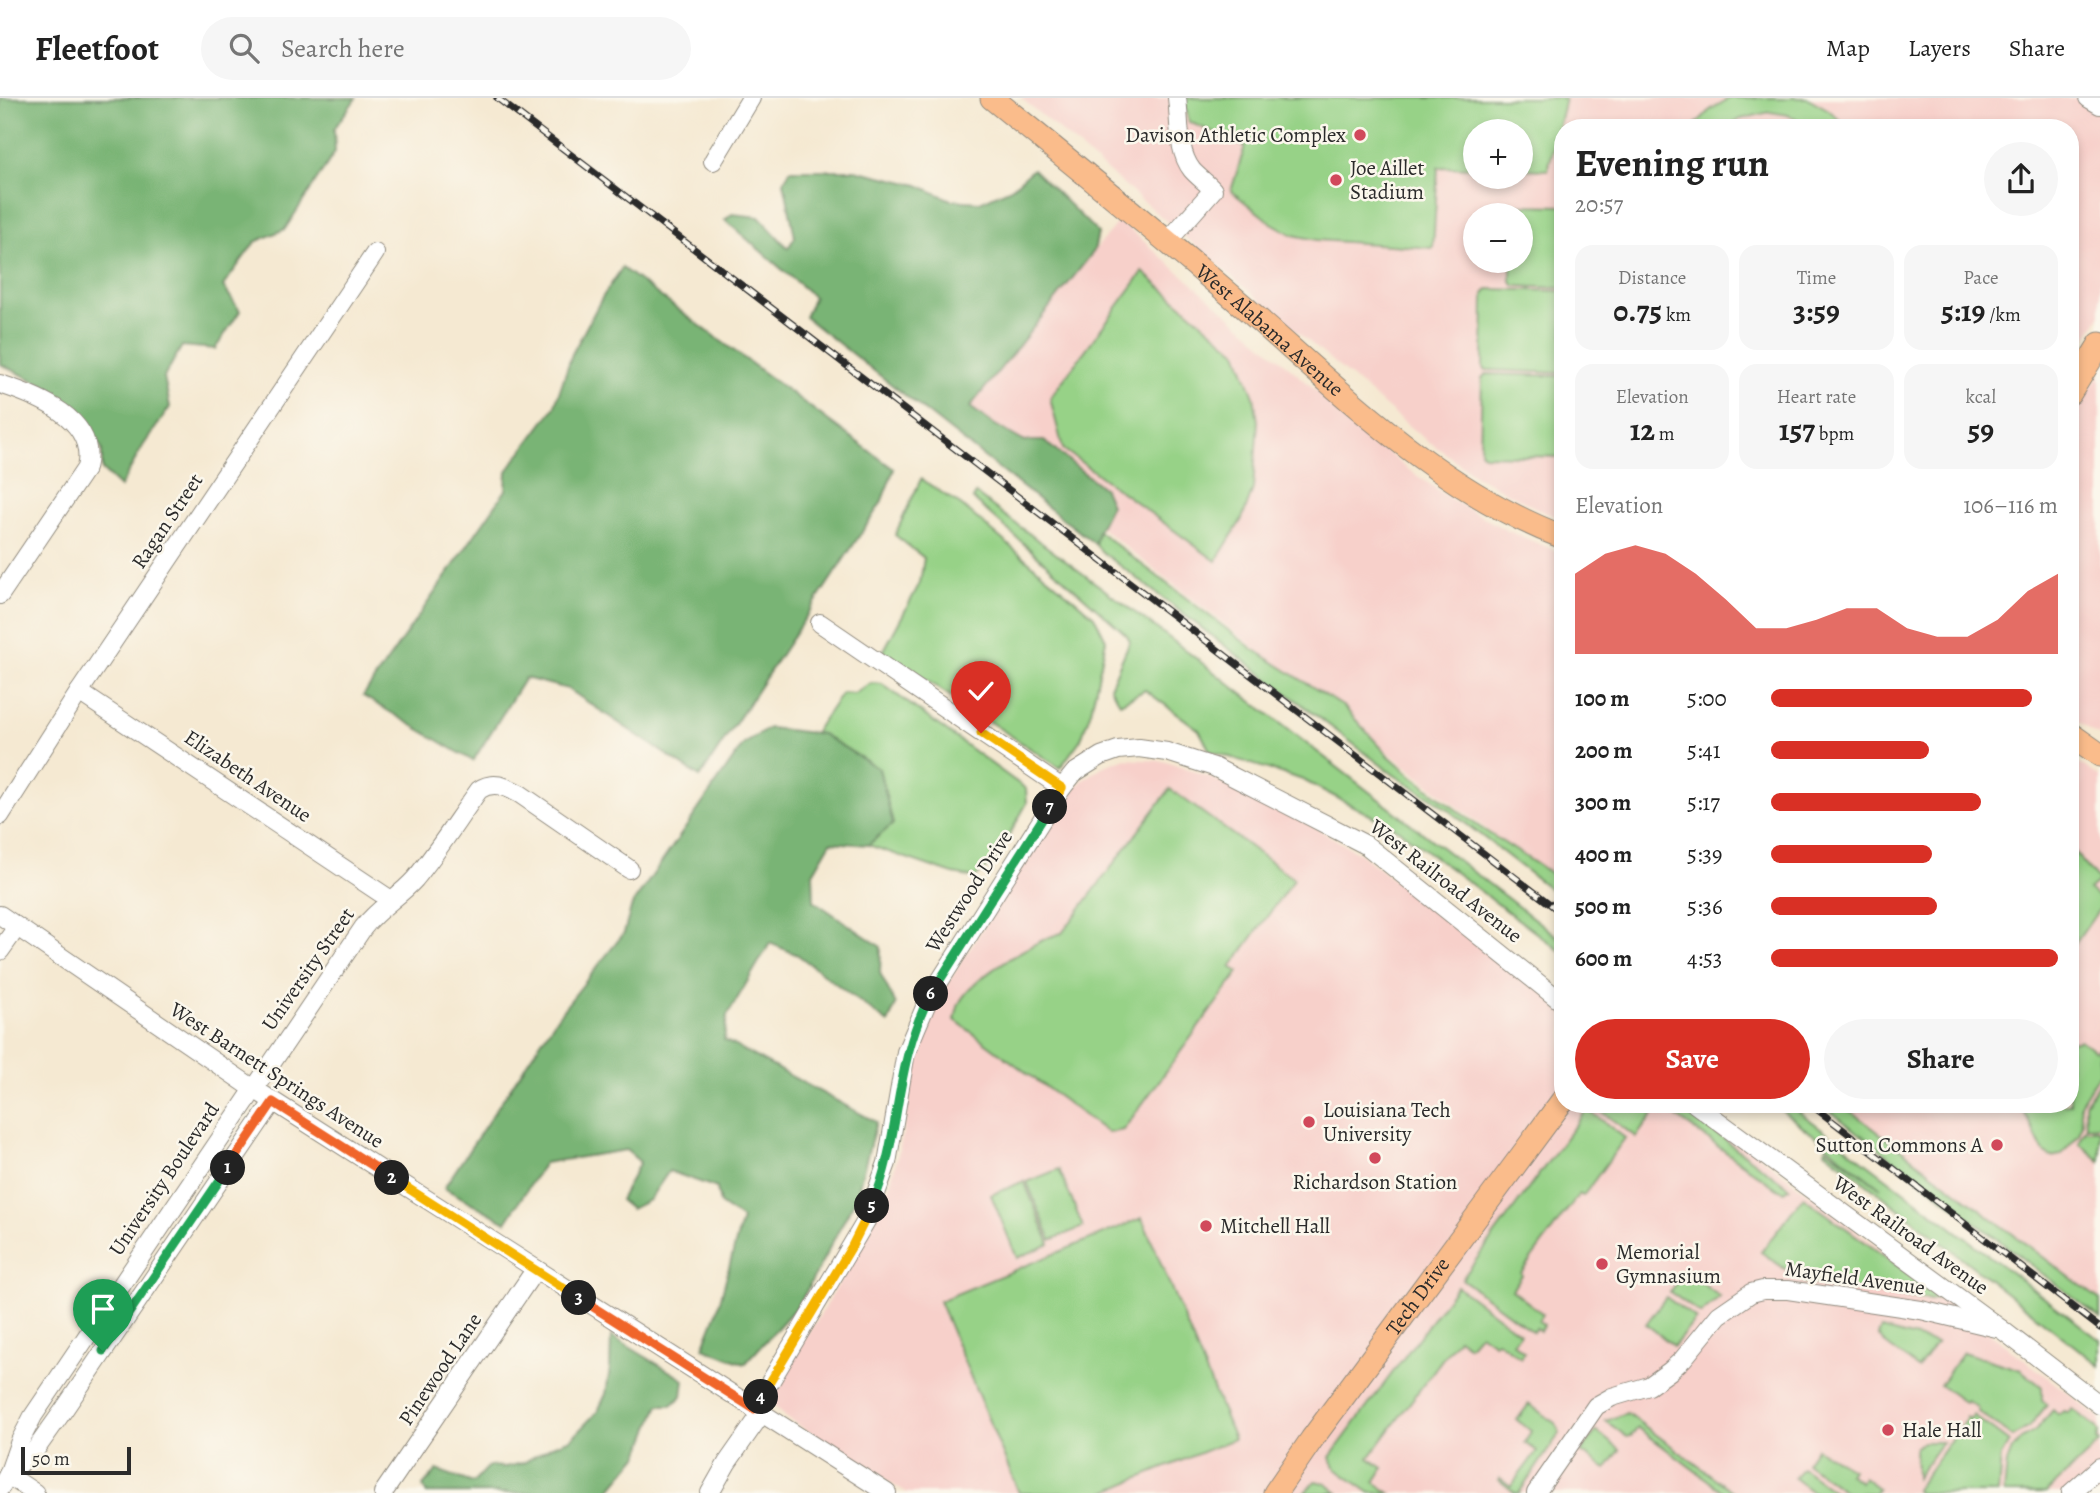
<!DOCTYPE html>
<html lang="en">
<head>
<meta charset="utf-8">
<style>
	:root { --surface:#fff; --page:#f6f6f6; --text:#222; --muted:#767676; --line:#e0e0e0; --accent:#d93025 }
	body { margin:0; font-family:Alegreya,serif; background:var(--page); color:var(--text); height:100vh; display:flex; flex-direction:column; font-size:26px; white-space:nowrap }
	* { box-sizing:border-box; margin:0 }
	p { font-size:23px; color:var(--muted) }
	.icon { flex:none; width:38px; height:38px; fill:none; stroke:currentColor; stroke-width:2; stroke-linecap:round; stroke-linejoin:round }
	.map { position:relative; flex:1; overflow:hidden }
	.side { position:absolute; left:1554px; top:21px; width:525px; height:994px; display:flex; flex-direction:column; background:var(--surface); border-radius:28px; box-shadow:0 4px 10px #0003 }
	.side>* { flex:none }
	.controls { position:absolute; left:1463px; top:21px; display:grid; gap:14px }
	.controls a { display:grid; place-items:center; width:70px; height:70px; border-radius:50%; background:var(--surface); box-shadow:0 4px 10px #0003; font-size:35px }
	.scale { position:absolute; left:21px; bottom:18px; width:110px; box-sizing:border-box; padding-left:7px; border:4px solid #2b2b2b; border-top:0; font-size:19px; line-height:24px; white-space:nowrap; color:#2b2b2b; -webkit-text-stroke:5px #fbf7ec; paint-order:stroke }
	.pin { position:absolute; display:grid; place-items:center; width:60px; height:60px; color:#fff; margin:-72px -30px; border-radius:50% 50% 50% 0; rotate:-45deg; box-shadow:0 0 7px #0007 }
	.pin .icon { rotate:45deg }
	.km { position:absolute; width:35px; height:35px; margin:-18px; border-radius:50%; background:#222; color:#fff; font-size:19px; line-height:35px; text-align:center }
	.round { display:grid; place-items:center; flex:none; width:74px; height:74px; border-radius:37px; background:var(--page) }
	.headline { display:flex; align-items:center; justify-content:space-between; height:119px; padding:0 21px }
	h1 { font-size:38px; font-weight:600; line-height:52px }
	.metrics { display:grid; grid-template-columns:repeat(3,1fr); gap:10px; height:119px; padding:7px 21px }
	.metrics div { display:grid; align-content:center; border-radius:18px; background:var(--page); text-align:center }
	.metrics b { font-size:30px; font-weight:600 }
	.metrics small { font-size:19px; font-weight:400 }
	.metrics p { font-size:19px }
	.chart { height:196px; padding:14px 21px }
	.chart p { display:flex; justify-content:space-between }
	.chart svg { width:100%; height:126px; margin-top:7px; fill:var(--accent); opacity:.7 }
	.cta { display:flex; gap:14px; margin-top:auto; padding:14px 21px }
	.cta a { flex:1; height:80px; border-radius:42px; background:var(--accent); color:#fff; font-size:28px; font-weight:600; line-height:80px; text-align:center }
	.cta a+a { background:var(--page); color:var(--text) }
	ul { padding:0 21px; list-style:none; font-size:23px }
	li { display:grid; grid-template-columns:112px 84px 1fr; align-items:center; height:52px }
	li i { height:18px; border-radius:9px; background:var(--accent) }
	header { display:flex; align-items:center; gap:42px; box-sizing:border-box; height:98px; padding:0 35px; background:var(--surface); border-bottom:2px solid var(--line) }
	header strong { font-size:33px }
	nav { display:flex; gap:38px; margin-inline-start:auto; font-size:24px }
	.search { width:490px; height:63px; background:var(--page); display:flex; align-items:center; gap:18px; box-sizing:border-box; padding:0 24px; border-radius:38px; color:var(--muted); font-size:26px }
	.map>svg:first-child { display:block }
	.built { fill:#f7d0ca; fill-rule:evenodd }
	.green { fill:#97d287; stroke:#617e59; stroke-width:2 }
	.forest { fill:#79b474; stroke:#527050; stroke-width:2 }
	.lines { fill:none; stroke-linecap:round; stroke-linejoin:round }
	.minor-casing { stroke:#908a7e; stroke-width:20 }
	.major-casing { stroke:#908a7e; stroke-width:25 }
	.minor { stroke:#fff; stroke-width:18 }
	.major { stroke:#fabc8b; stroke-width:23 }
	.rail-casing { stroke:#2b2b2b; stroke-width:7 }
	.rail { stroke:#fbf7ec; stroke-width:4.5; stroke-dasharray:13; stroke-linecap:butt }
	.split-1-casing { stroke:#fff; stroke-width:14 }
	.split-2-casing { stroke:#fff; stroke-width:14 }
	.split-3-casing { stroke:#fff; stroke-width:14 }
	.split-4-casing { stroke:#fff; stroke-width:14 }
	.split-5-casing { stroke:#fff; stroke-width:14 }
	.split-6-casing { stroke:#fff; stroke-width:14 }
	.split-7-casing { stroke:#fff; stroke-width:14 }
	.split-8-casing { stroke:#fff; stroke-width:14 }
	.split-1 { stroke:#22a559; stroke-width:9 }
	.split-2 { stroke:#f0652b; stroke-width:9 }
	.split-3 { stroke:#f5b400; stroke-width:9 }
	.split-4 { stroke:#f0652b; stroke-width:9 }
	.split-5 { stroke:#f5b400; stroke-width:9 }
	.split-6 { stroke:#22a559; stroke-width:9 }
	.split-7 { stroke:#22a559; stroke-width:9 }
	.split-8 { stroke:#f5b400; stroke-width:9 }
	.poi-dot { fill:#d1495b; stroke:#fbf7ec; stroke-width:2.5 }
	.labels { text-anchor:middle; stroke-width:5; stroke-linejoin:round; paint-order:stroke }
	.poi-label { font-size:21px; fill:#2b2b2b; stroke:#fbf7ec; text-anchor:start }
	.street-label { font-size:21px; fill:#2b2b2b; stroke:#fbf7ec }
</style>
</head>
<body>
<header>
<strong>Fleetfoot</strong>
<div class="search"><svg class="icon" aria-label="search" viewBox="0 0 24 24"><circle cx="10" cy="10" r="6"/><path d="M15 15l6 6"/></svg>Search here</div>
<nav><a>Map</a><a>Layers</a><a>Share</a></nav>
</header>
<div class="map">
<svg width="2100" height="1395" viewBox="0 0 2100 1395">
	<rect width="100%" height="100%" fill="#fbf7ec"/>
	<filter id="ink" filterUnits="userSpaceOnUse"><feTurbulence type="fractalNoise" baseFrequency=".0143" numOctaves="2"/><feDisplacementMap in="SourceGraphic" scale="14" xChannelSelector="R" yChannelSelector="G"/><feConvolveMatrix kernelMatrix="1 2 1 2 8 2 1 2 1" color-interpolation-filters="sRGB"/></filter>
	<filter id="wash" filterUnits="userSpaceOnUse"><feTurbulence type="fractalNoise" baseFrequency=".00686" numOctaves="4" result="noise"/><feDisplacementMap in="SourceGraphic" scale="28" xChannelSelector="R" yChannelSelector="G"/><feGaussianBlur stdDeviation="1.57" result="paint"/><feColorMatrix in="noise" values="0 0 0 0 0 0 0 0 0 0 0 0 0 0 0 0 0 1.4 0 .05"/><feComposite in="paint" operator="in"/></filter>
	<g filter="url(#wash)">
		<rect width="100%" height="100%" fill="#f5e9d2"/>
		<!-- built -->
		<g class="built">
			<path d="M1021 0H2100V218L2070 266V30H1563V421L1542 413 1478 379 1417 335ZM1475 33H1521V79H1475ZM1475 117H1521V163H1475Z"/>
			<polygon points="1119,122 1406,370 1454,403 1506,432 1563,456 1563,791 961,320"/>
			<polygon points="2100,275 2100,638 2070,618 2070,322"/>
			<polygon points="2070,659 2100,679 2100,1202 1841,1006 2070,1006"/>
			<polygon points="1123,661 1163,663 1207,678 1312,728 1359,755 1441,819 1563,908 1563,1006 1692,1006 2100,1320 2100,1395 906,1395 784,1318 774,1307 773,1292 789,1260 816,1224 850,1167 890,1087 902,1041 916,952 938,901 1065,701 1082,683 1102,669"/>
		</g>
		<!-- green -->
		<g class="green">
			<polygon points="1184,0 1565,0 1548,72 1521,71 1521,33 1475,33 1475,70 1438,69 1433,150 1317,142 1293,137 1270,124 1231,93 1245,48 1189,24"/>
			<polygon points="1730,0 1808,0 1829,12 1848,30 1813,30 1788,17 1770,14 1741,21 1726,30 1692,30 1710,12"/>
			<polygon points="1517,107 1563,108 1563,190 1515,188 1511,184 1511,163 1521,163 1521,117 1513,117 1513,111"/>
			<polygon points="1143,174 1237,254 1254,299 1258,323 1253,391 1242,421 1216,463 1063,351 1050,300"/>
			<polygon points="1488,191 1563,193 1563,275 1486,272 1483,269 1484,196"/>
			<polygon points="1486,276 1563,278 1563,359 1484,357 1480,353 1482,280"/>
			<polygon points="921,381 962,408 1094,518 1106,542 1091,613 1081,641 1060,670 883,554 920,485 924,460 895,437"/>
			<polygon points="976,396 1176,545 1563,843 1563,855 1399,732 1303,682 1210,653 1199,632 1145,592 1120,605 1110,589 1130,543 1127,537 973,401"/>
			<polygon points="1098,433 1253,551 1344,609 1388,657 1412,678 1478,728 1563,783 1563,801 1438,704 1394,677 1101,453 1095,446"/>
			<polygon points="871,585 882,586 1026,691 1027,705 996,761 975,780 953,776 868,747 893,726 879,671 822,636 814,635 842,595 854,596"/>
			<path d="M1170 691 1294 781 1231 869 1239 874 1123 1032 1108 1035 955 922C956 917 957 911 959 906 970 881 1036 841 1062 835Z"/>
			<polygon points="2070,749 2099,783 2089,792 2100,801 2100,810 2070,853"/>
			<polygon points="2080,942 2096,953 2098,950 2100,952 2100,974 2080,1006 2082,1025 2079,1037 2061,1057 2051,1059 2043,1053 2020,1006 2070,1006 2070,944"/>
			<polygon points="2100,983 2100,1028 2086,1029 2085,1005"/>
			<polygon points="1591,1006 1676,1006 1790,1090 1785,1094 1779,1092 1660,1007 1636,1039"/>
			<polygon points="1774,1006 1789,1006 2100,1242 2100,1268 1825,1053 1826,1050 1881,1090"/>
			<polygon points="1821,1006 1841,1006 2100,1202 2100,1220"/>
			<polygon points="1587,1011 1625,1040 1583,1098 1579,1096 1521,1175 1522,1177 1512,1192 1543,1216 1539,1223 1544,1227 1540,1233 1536,1230 1533,1234 1462,1181"/>
			<polygon points="2085,1032 2100,1032 2100,1063 2079,1045"/>
			<polygon points="1059,1071 1083,1129 1051,1142 1027,1084"/>
			<polygon points="1024,1083 1050,1146 1017,1160 991,1097"/>
			<polygon points="1803,1099 1938,1197 1937,1200 1930,1202 1805,1185 1761,1154"/>
			<polygon points="1142,1120 1234,1341 1103,1395 1019,1395 939,1203"/>
			<polygon points="1686,1173 1720,1199 1701,1216 1670,1194"/>
			<polygon points="1457,1188 1520,1235 1513,1245 1524,1254 1521,1260 1497,1243 1494,1245 1480,1235 1469,1248 1458,1240 1369,1360 1383,1370 1374,1384 1390,1395 1370,1395 1336,1371 1330,1359"/>
			<polygon points="1666,1199 1696,1221 1674,1248 1646,1226"/>
			<polygon points="1881,1231 1936,1245 1918,1270 1883,1244 1878,1237"/>
			<polygon points="1963,1254 2021,1272 2042,1289 2042,1302 2047,1307 2030,1328 2013,1339 1977,1313 1978,1310 1967,1303 1965,1305 1940,1287"/>
			<polygon points="1529,1306 1556,1326 1560,1335 1519,1395 1515,1395 1499,1382 1500,1380 1511,1388 1537,1353 1525,1345 1531,1333 1517,1322"/>
			<polygon points="2072,1311 2097,1330 2099,1335 2097,1343 2100,1345 2046,1395 2004,1395 2007,1365 2012,1352 2021,1341 2035,1333 2053,1312 2058,1316 2065,1313 2068,1315"/>
			<polygon points="1627,1315 1735,1395 1725,1395 1638,1330 1631,1338 1627,1339 1606,1323"/>
			<polygon points="1973,1317 2009,1344 2001,1358 1998,1395 1918,1395 1915,1392 1967,1319 1970,1321"/>
			<polygon points="1596,1333 1620,1352 1606,1371 1581,1354"/>
			<polygon points="1942,1344 1916,1380 1915,1350 1922,1344"/>
			<polygon points="1816,1350 1852,1371 1849,1376 1860,1384 1863,1379 1878,1390 1875,1395 1847,1395 1806,1365"/>
			<polygon points="1802,1370 1836,1395 1814,1395 1794,1380"/>
			<polygon points="1315,1383 1325,1385 1338,1395 1304,1395"/>
		</g>
		<!-- forest -->
		<g class="forest">
			<polygon points="0,0 356,0 334,31 335,54 285,131 255,144 223,188 240,213 215,251 182,248 164,279 170,309 143,348 120,389 102,372 102,351 85,324 47,289 0,266"/>
			<polygon points="1033,71 1098,135 1094,153 970,309 992,325 1023,343 1044,343 1104,391 1111,407 1098,433 1095,446 805,219 814,199 725,122 732,116 759,119 788,150 795,139 784,84 790,72 855,72 918,87 951,102 980,104 1011,90"/>
			<polygon points="622,170 894,371 881,405 700,679 568,591 525,580 473,663 363,598 506,392 507,373 554,310 572,256 602,200"/>
			<polygon points="769,630 822,636 879,671 893,726 868,747 831,744 813,775 814,803 881,849 880,875 896,907 888,925 798,857 770,845 727,918 724,942 876,1024 856,1100 800,1205 745,1266 703,1250 717,1214 742,1121 720,1106 717,1090 669,1073 649,1102 631,1111 620,1102 640,1064 626,1052 544,1065 506,1124 444,1090 558,918 624,835 632,807 743,647"/>
			<polygon points="611,1238 684,1282 682,1298 672,1307 659,1307 639,1357 607,1395 426,1395 423,1388 437,1372 473,1385 489,1368 505,1369 523,1365 552,1348 571,1341 598,1313 606,1296 610,1270"/>
		</g>
	</g>
	<g filter="url(#ink)">
		<g class="lines">
			<!-- minor casing -->
			<g class="minor-casing">
				<g id="minor">
					<polyline points="2088,0 2100,7"/>
					<polyline points="713,63 751,0"/>
					<path d="M1168 143 1213 92C1207 85 1198 79 1192 72 1177 53 1180 23 1177 0"/>
					<path d="M0 286C37 298 98 321 86 370L0 497"/>
					<polyline points="820,525 1062,690"/>
					<polyline points="79,594 391,802"/>
					<polyline points="0,718 79,594 375,155"/>
					<polyline points="0,817 254,991 887,1395"/>
					<polyline points="0,853 17,829"/>
					<polyline points="1695,1006 2001,1231 2100,1307"/>
					<polyline points="754,1311 866,1123 887,1065 906,954 929,900 1062,690 1074,675 1101,658 1118,652 1139,650 1167,654 1214,669 1366,747 1563,905"/>
					<path d="M8 1377 20 1343 33 1318 363 830C378 810 399 799 415 781 438 753 458 721 479 692 494 682 506 689 520 696L629 771"/>
					<polyline points="8,1377 35,1395"/>
					<polyline points="0,1390 8,1377 36,1351 63,1313 273,1004"/>
					<polyline points="383,1395 535,1172"/>
					<polyline points="710,1395 727,1365 762,1315"/>
					<polyline points="1536,1395 1596,1308 1612,1299 1649,1288 1670,1273 1683,1261 1719,1217 1751,1195 1763,1192 1788,1192 1921,1212 2001,1231"/>
					<polyline points="2071,1395 2100,1369"/>
				</g>
			</g>
			<!-- major casing -->
			<g class="major-casing">
				<g id="major">
					<path id="s1" d="M992 0C1076 68 1160 136 1242 207 1341 293 1437 392 1563 439"/>
					<polyline points="2070,295 2100,246"/>
					<polyline points="2070,636 2100,657"/>
					<path id="s2" d="M1275 1395 1312 1341 1563 1002"/>
				</g>
			</g>
			<!-- minor -->
			<use href="#minor" class="minor"/>
			<!-- major -->
			<use href="#major" class="major"/>
			<!-- rail casing -->
			<g class="rail-casing">
				<g id="rail">
					<polyline points="497,0 1563,816"/>
					<polyline points="1810,1006 2100,1230"/>
				</g>
			</g>
			<!-- rail -->
			<use href="#rail" class="rail"/>
		</g>
	</g>
	<g class="lines" filter="url(#ink)">
		<!-- split-1 casing -->
		<g class="split-1-casing">
			<polyline id="split-1" points="103,1253 228,1070"/>
		</g>
		<!-- split-2 casing -->
		<g class="split-2-casing">
			<polyline id="split-2" points="228,1070 273,1004 392,1080"/>
		</g>
		<!-- split-3 casing -->
		<g class="split-3-casing">
			<polyline id="split-3" points="392,1080 579,1200"/>
		</g>
		<!-- split-4 casing -->
		<g class="split-4-casing">
			<polyline id="split-4" points="579,1200 754,1311 761,1299"/>
		</g>
		<!-- split-5 casing -->
		<g class="split-5-casing">
			<polyline id="split-5" points="761,1299 852,1148 872,1108"/>
		</g>
		<!-- split-6 casing -->
		<g class="split-6-casing">
			<path id="split-6" d="M872 1108C902 1038 893 965 931 896"/>
		</g>
		<!-- split-7 casing -->
		<g class="split-7-casing">
			<polyline id="split-7" points="931,896 1050,709"/>
		</g>
		<!-- split-8 casing -->
		<g class="split-8-casing">
			<polyline id="split-8" points="981,635 1062,690 1050,709"/>
		</g>
		<!-- split-1 -->
		<use href="#split-1" class="split-1"/>
		<!-- split-2 -->
		<use href="#split-2" class="split-2"/>
		<!-- split-3 -->
		<use href="#split-3" class="split-3"/>
		<!-- split-4 -->
		<use href="#split-4" class="split-4"/>
		<!-- split-5 -->
		<use href="#split-5" class="split-5"/>
		<!-- split-6 -->
		<use href="#split-6" class="split-6"/>
		<!-- split-7 -->
		<use href="#split-7" class="split-7"/>
		<!-- split-8 -->
		<use href="#split-8" class="split-8"/>
	</g>
	<!-- markers -->
	<g class="poi-dot">
		<circle cx="1360" cy="37" r="7"/>
		<circle cx="1336" cy="82" r="7"/>
		<circle cx="1309" cy="1024" r="7"/>
		<circle cx="1997" cy="1047" r="7"/>
		<circle cx="1375" cy="1060" r="7"/>
		<circle cx="1206" cy="1128" r="7"/>
		<circle cx="1602" cy="1166" r="7"/>
		<circle cx="1888" cy="1332" r="7"/>
	</g>
	<g class="labels">
		<!-- poi labels -->
		<g class="poi-label">
			<text x="1346" y="44" text-anchor="end">Davison Athletic Complex</text>
			<text x="1350" y="77">Joe Aillet<tspan x="1350" dy="24">Stadium</tspan></text>
			<text x="1323" y="1019">Louisiana Tech<tspan x="1323" dy="24">University</tspan></text>
			<text x="1983" y="1054" text-anchor="end">Sutton Commons A</text>
			<text x="1375" y="1091" text-anchor="middle">Richardson Station</text>
			<text x="1220" y="1135">Mitchell Hall</text>
			<text x="1616" y="1161">Memorial<tspan x="1616" dy="24">Gymnasium</tspan></text>
			<text x="1902" y="1339">Hale Hall</text>
		</g>
		<!-- street labels -->
		<g class="street-label">
			<text dy="7" stroke="none"><textPath href="#s1" startOffset="362">West Alabama Avenue</textPath></text>
			<text transform="translate(167 423) rotate(-56)" y="7">Ragan Street</text>
			<text transform="translate(248 678) rotate(34)" y="7">Elizabeth Avenue</text>
			<text transform="translate(1446 783) rotate(38)" y="7">West Railroad Avenue</text>
			<text transform="translate(969 793) rotate(-57)" y="7">Westwood Drive</text>
			<text transform="translate(308 871) rotate(-55)" y="7">University Street</text>
			<text transform="translate(277 977) rotate(33)" y="7">West Barnett Springs Avenue</text>
			<text transform="translate(164 1081) rotate(-56)" y="7">University Boulevard</text>
			<text transform="translate(1911 1137) rotate(36)" y="7">West Railroad Avenue</text>
			<text transform="translate(1855 1180) rotate(8)" y="7">Mayfield Avenue</text>
			<text dy="7" stroke="none"><textPath href="#s2" startOffset="243">Tech Drive</textPath></text>
			<text transform="translate(440 1271) rotate(-56)" y="7">Pinewood Lane</text>
		</g>
	</g>
</svg>
<div class="controls">
<a>+</a>
<a>−</a>
</div>
<div class="scale">50 m</div>
<div class="pin" style="left:103px;top:1253px;background:#1e9e55"><svg class="icon" aria-label="arrive" viewBox="0 0 24 24"><path d="M6 21V4h12l-3 4 3 4H6"/></svg></div>
<div class="pin" style="left:981px;top:635px;background:#d93025"><svg class="icon" aria-label="check" viewBox="0 0 24 24"><path d="M5 12l5 5 9-10"/></svg></div>
<b class="km" style="left:228px;top:1070px">1</b>
<b class="km" style="left:392px;top:1080px">2</b>
<b class="km" style="left:579px;top:1200px">3</b>
<b class="km" style="left:761px;top:1299px">4</b>
<b class="km" style="left:872px;top:1108px">5</b>
<b class="km" style="left:931px;top:896px">6</b>
<b class="km" style="left:1050px;top:709px">7</b>
<section class="side">
<div class="headline"><div><h1>Evening run</h1><p>20:57</p></div><a class="round"><svg class="icon" aria-label="share" viewBox="0 0 24 24"><path d="M12 15V3M7 8l5-5 5 5M5 13v7h14v-7"/></svg></a></div>
<div class="metrics">
<div><p>Distance</p><b>0.75<small> km</small></b></div>
<div><p>Time</p><b>3:59</b></div>
<div><p>Pace</p><b>5:19<small> /km</small></b></div>
</div>
<div class="metrics">
<div><p>Elevation</p><b>12<small> m</small></b></div>
<div><p>Heart rate</p><b>157<small> bpm</small></b></div>
<div><p>kcal</p><b>59</b></div>
</div>
<div class="chart"><p><span>Elevation</span>106–116 m</p>
<svg viewBox="0 0 160 44" preserveAspectRatio="none"><path d="M0 44V16L10 9L20 6L30 9L40 16L50 25L60 35L70 35L80 32L90 28L100 28L110 35L120 38L130 38L140 32L150 22L160 16V44z"/></svg>
</div>
<ul>
<li><b>100 m</b>5:00<i style="width:91%"></i></li>
<li><b>200 m</b>5:41<i style="width:55%"></i></li>
<li><b>300 m</b>5:17<i style="width:73%"></i></li>
<li><b>400 m</b>5:39<i style="width:56%"></i></li>
<li><b>500 m</b>5:36<i style="width:58%"></i></li>
<li><b>600 m</b>4:53<i style="width:100%"></i></li>
</ul>
<div class="cta"><a>Save</a><a>Share</a></div>
</section>
</div>
</body>
</html>
